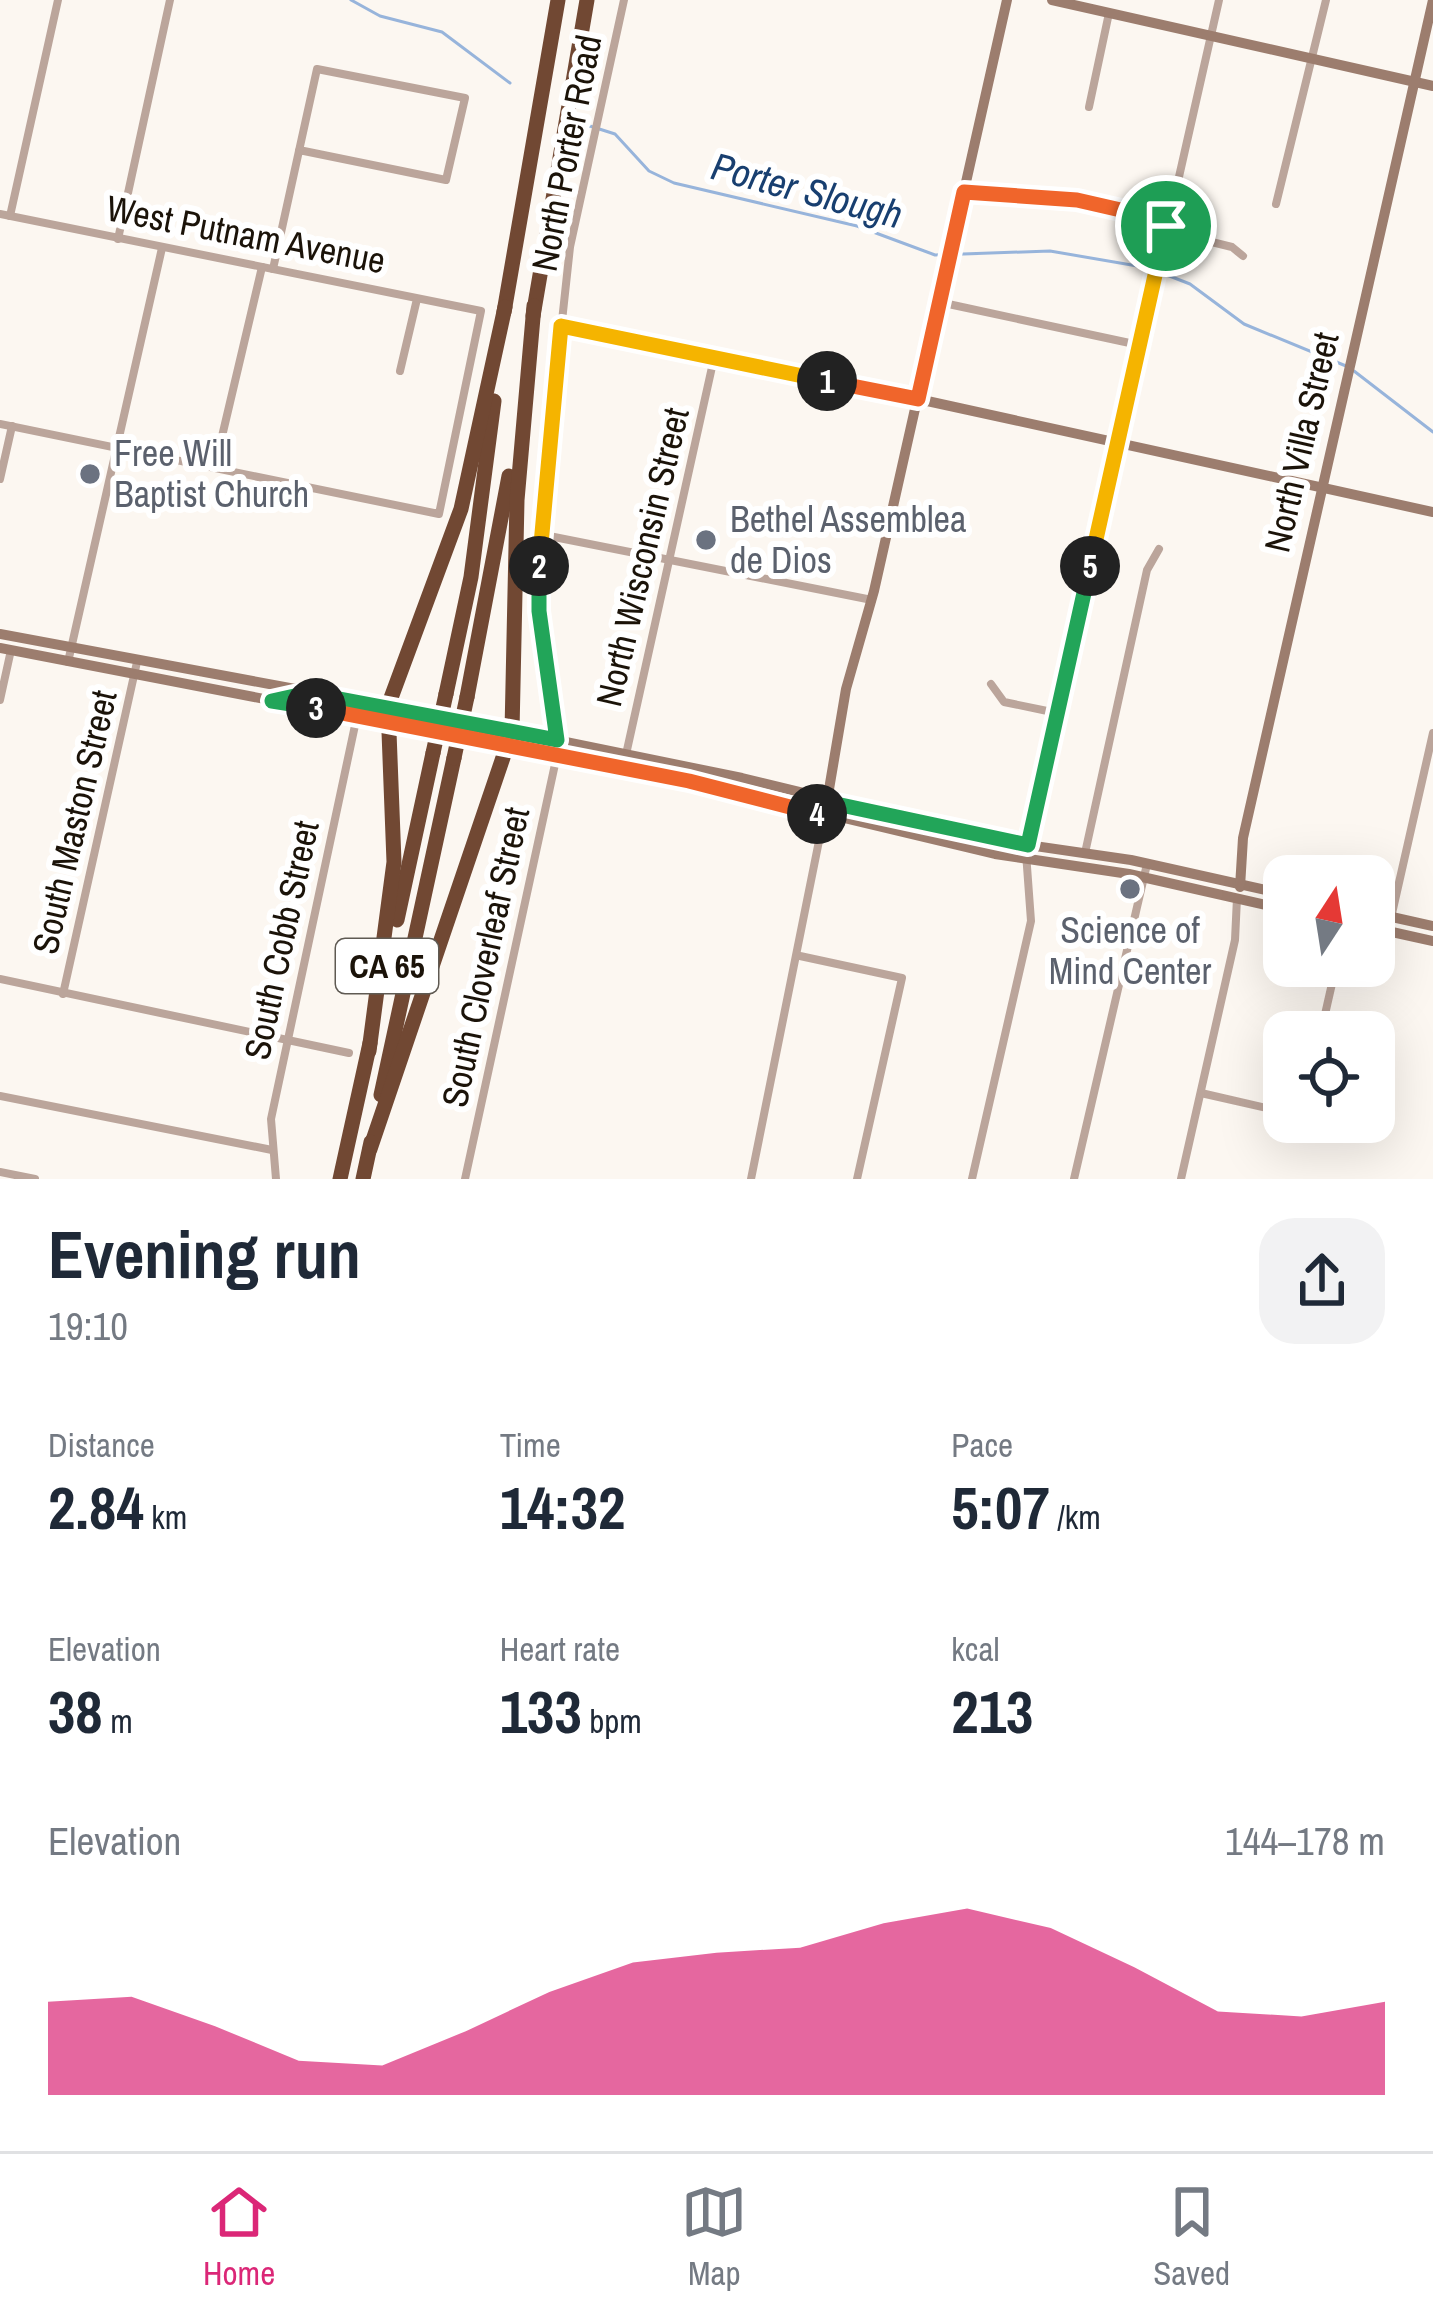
<!DOCTYPE html>
<html lang="en">
<head>
<meta charset="utf-8">
<style>
	:root { --surface:#fff; --page:#f2f2f3; --text:#1f2937; --muted:#747a83; --line:#e0e1e3; --accent:#db2777 }
	body { margin:0; font-family:"Archivo Narrow",sans-serif; background:var(--page); color:var(--text); height:100vh; display:flex; flex-direction:column; font-size:45px; white-space:nowrap }
	* { box-sizing:border-box; margin:0 }
	p { font-size:39px; color:var(--muted) }
	.icon { flex:none; width:66px; height:66px; fill:none; stroke:currentColor; stroke-width:2; stroke-linecap:round; stroke-linejoin:round }
	.map { position:relative; height:1179px; overflow:hidden }
	.drawer { display:flex; flex-direction:column; background:var(--surface); flex:1 }
	.drawer>* { flex:none }
	.needle { width:78px; rotate:12deg }
	.fabs { position:absolute; left:1263px; top:855px; display:grid; gap:24px }
	.fabs a { display:grid; place-items:center; width:132px; height:132px; border-radius:24px; background:var(--surface); box-shadow:0 12px 48px #0002; font-size:60px }
	.pin { position:absolute; display:grid; place-items:center; width:102px; height:102px; color:#fff; margin:-51px; border:6px solid #fff; border-radius:50%; box-shadow:0 3px 12px #0007 }
	.km { position:absolute; width:60px; height:60px; margin:-30px; border-radius:50%; background:#222; color:#fff; font-size:33px; line-height:60px; text-align:center }
	.round { display:grid; place-items:center; flex:none; width:126px; height:126px; border-radius:36px; background:var(--page) }
	.overview { display:flex; align-items:center; justify-content:space-between; height:204px; padding:0 48px }
	h1 { font-size:66px; font-weight:800; line-height:90px }
	.figures { display:grid; grid-template-columns:repeat(3,1fr); gap:18px; height:204px; padding:12px 48px }
	.figures div { display:grid; align-content:center }
	.figures b { font-size:60px; font-weight:800 }
	.figures small { font-size:33px; font-weight:400 }
	.figures p { font-size:33px }
	.chart { height:336px; padding:24px 48px }
	.chart p { display:flex; justify-content:space-between }
	.chart svg { width:100%; height:216px; margin-top:12px; fill:var(--accent); opacity:.7 }
	.menu { display:flex; justify-content:space-around; align-items:center; height:168px; border-top:3px solid var(--line); background:var(--surface); font-size:33px; color:var(--muted) }
	.menu a { display:grid; justify-items:center; gap:6px }
	.menu .current { color:var(--accent) }
	.map>svg:first-child { display:block }
	.lines { fill:none; stroke-linecap:round; stroke-linejoin:round }
	.stream { stroke:#97b4db; stroke-width:3 }
	.street { stroke:#bba59b; stroke-width:8 }
	.secondary { stroke:#9c7d6e; stroke-width:10 }
	.highway { stroke:#714833; stroke-width:15 }
	.highway-bridge { stroke:#714833; stroke-width:15 }
	.split-1-casing { stroke:#fff; stroke-width:24 }
	.split-2-casing { stroke:#fff; stroke-width:24 }
	.split-3-casing { stroke:#fff; stroke-width:24 }
	.split-4-casing { stroke:#fff; stroke-width:24 }
	.split-5-casing { stroke:#fff; stroke-width:24 }
	.split-6-casing { stroke:#fff; stroke-width:24 }
	.split-1 { stroke:#f0652b; stroke-width:15 }
	.split-2 { stroke:#f5b400; stroke-width:15 }
	.split-3 { stroke:#22a559; stroke-width:15 }
	.split-4 { stroke:#f0652b; stroke-width:15 }
	.split-5 { stroke:#22a559; stroke-width:15 }
	.split-6 { stroke:#f5b400; stroke-width:15 }
	.worship-dot { fill:#6b7280; stroke:#fff; stroke-width:4.5 }
	.labels { text-anchor:middle; stroke-width:12; stroke-linejoin:round; paint-order:stroke }
	.shield { fill:#fff; stroke:#5f5a53; stroke-width:3 }
	.shield-label { font-size:33px; font-weight:bold; fill:#1b1309 }
	.street-label { font-size:36px; fill:#1b1309; stroke:#fff }
	.worship-label { font-size:36px; fill:#5b616d; stroke:#fff; text-anchor:start }
	.water-label { font-size:39px; font-style:italic; fill:#183f70; stroke:#fff }
</style>
</head>
<body>
<div class="map">
<svg width="1433" height="1179" viewBox="0 0 1433 1179">
	<rect width="100%" height="100%" fill="#fcf7f1"/>
	<g class="lines">
		<!-- stream -->
		<g class="stream">
			<polyline points="351,0 380,16 442,32 510,83"/>
			<polyline points="571,120 615,134 649,171 674,183 857,226 935,255 1050,251 1149,268 1190,284 1244,324 1346,366"/>
			<polyline points="1354,371 1433,432"/>
		</g>
		<!-- street -->
		<g class="street">
			<polyline points="1089,107 1109,13"/>
			<polyline points="965,192 1077,199 1159,219 1175,233 1232,247 1243,256"/>
			<polyline points="1276,204 1326,0"/>
			<polyline points="0,214 481,311 439,514 0,424"/>
			<polyline points="10,216 58,0"/>
			<polyline points="118,239 170,0"/>
			<polyline points="273,269 317,69 465,98 446,180 299,150"/>
			<polyline points="939,302 1139,345"/>
			<polyline points="561,326 918,399"/>
			<polyline points="400,371 417,299"/>
			<polyline points="215,466 262,267"/>
			<polyline points="0,479 12,426"/>
			<polyline points="539,534 872,600"/>
			<polyline points="68,662 162,248"/>
			<polyline points="991,684 1004,702 1057,713"/>
			<polyline points="0,700 11,650"/>
			<polyline points="623,768 714,358"/>
			<polyline points="1085,853 1147,570 1159,549"/>
			<polyline points="1388,931 1433,733"/>
			<polyline points="800,956 902,978 857,1179"/>
			<polyline points="0,979 349,1053"/>
			<polyline points="63,994 137,662"/>
			<polyline points="1321,1032 1336,966"/>
			<polyline points="1201,1093 1284,1112"/>
			<polyline points="0,1096 272,1150"/>
			<polyline points="0,1172 35,1179"/>
			<polyline points="276,1179 271,1119 357,716"/>
			<polyline points="465,1179 557,755 539,612 539,534 570,247 624,0"/>
			<polyline points="751,1179 824,816"/>
			<polyline points="972,1179 1031,921 1026,853 1219,0"/>
			<polyline points="1074,1179 1147,864"/>
			<polyline points="1181,1179 1235,940 1237,898"/>
		</g>
		<!-- secondary -->
		<g class="secondary">
			<polyline points="1052,0 1433,86"/>
			<polyline points="918,399 1433,512"/>
			<polyline points="0,634 425,713 742,778 1007,842 1131,860 1284,894"/>
			<polyline points="0,648 689,781 995,854 1129,874 1284,909"/>
			<polyline points="826,807 846,689 874,591 1007,0"/>
			<polyline points="1240,887 1243,838 1433,0"/>
			<polyline points="1374,913 1433,926"/>
			<polyline points="1374,928 1433,941"/>
		</g>
		<!-- highway -->
		<g class="highway">
			<polyline points="504,312 558,0"/>
			<polyline points="533,316 587,0"/>
			<polyline points="446,694 471,577 494,401"/>
			<polyline points="467,697 509,476"/>
			<polyline points="397,920 433,753"/>
			<polyline points="369,1051 394,862 388,706 461,509 505,307"/>
			<polyline points="381,1095 454,758"/>
			<polyline points="370,1149 512,731 517,500 534,306"/>
			<polyline points="340,1179 370,1043"/>
			<polyline points="363,1179 371,1142"/>
		</g>
		<!-- highway-bridge -->
		<g class="highway-bridge">
			<polyline points="433,753 446,694"/>
			<polyline points="454,758 467,697"/>
		</g>
	</g>
	<g class="lines">
		<!-- split-1 casing -->
		<g class="split-1-casing">
			<polyline id="split-1" points="827,381 918,399 964,192 1077,200 1160,219 1166,226"/>
		</g>
		<!-- split-2 casing -->
		<g class="split-2-casing">
			<polyline id="split-2" points="539,566 561,326 827,381"/>
		</g>
		<!-- split-3 casing -->
		<g class="split-3-casing">
			<polyline id="split-3" points="316,708 272,701 308,693 557,740 539,611 539,566"/>
		</g>
		<!-- split-4 casing -->
		<g class="split-4-casing">
			<polyline id="split-4" points="316,708 689,781 817,814"/>
		</g>
		<!-- split-5 casing -->
		<g class="split-5-casing">
			<polyline id="split-5" points="817,814 824,816 827,802 1028,845 1090,566"/>
		</g>
		<!-- split-6 casing -->
		<g class="split-6-casing">
			<polyline id="split-6" points="1090,566 1166,226"/>
		</g>
		<!-- split-1 -->
		<use href="#split-1" class="split-1"/>
		<!-- split-2 -->
		<use href="#split-2" class="split-2"/>
		<!-- split-3 -->
		<use href="#split-3" class="split-3"/>
		<!-- split-4 -->
		<use href="#split-4" class="split-4"/>
		<!-- split-5 -->
		<use href="#split-5" class="split-5"/>
		<!-- split-6 -->
		<use href="#split-6" class="split-6"/>
	</g>
	<!-- markers -->
	<g class="worship-dot">
		<circle cx="90" cy="474" r="12"/>
		<circle cx="706" cy="540" r="12"/>
		<circle cx="1130" cy="889" r="12"/>
	</g>
	<g class="labels">
		<!-- shield labels -->
		<rect class="shield" x="336" y="939" width="102" height="54" rx="9"/>
		<g class="shield-label">
			<text x="387" y="978">CA 65</text>
		</g>
		<!-- street labels -->
		<g class="street-label">
			<text transform="translate(566 153) rotate(-79)" y="13">North Porter Road</text>
			<text transform="translate(246 234) rotate(11)" y="13">West Putnam Avenue</text>
			<text transform="translate(1301 442) rotate(-77)" y="13">North Villa Street</text>
			<text transform="translate(642 557) rotate(-77)" y="13">North Wisconsin Street</text>
			<text transform="translate(74 822) rotate(-77)" y="13">South Maston Street</text>
			<text transform="translate(281 940) rotate(-78)" y="13">South Cobb Street</text>
			<text transform="translate(485 957) rotate(-78)" y="13">South Cloverleaf Street</text>
		</g>
		<!-- worship labels -->
		<g class="worship-label">
			<text x="114" y="466">Free Will<tspan x="114" dy="41">Baptist Church</tspan></text>
			<text x="730" y="532">Bethel Assemblea<tspan x="730" dy="41">de Dios</tspan></text>
			<text x="1130" y="943" text-anchor="middle">Science of<tspan x="1130" dy="41">Mind Center</tspan></text>
		</g>
		<!-- water labels -->
		<g class="water-label">
			<text transform="translate(807 190) rotate(15)" y="14">Porter Slough</text>
		</g>
	</g>
</svg>
<div class="fabs">
<a><svg class="needle" viewBox="-14 -14 28 28"><path d="M0-13l5 13h-10z" fill="#e53935"/><path d="M0 13l5-13h-10z" fill="#747a83"/></svg></a>
<a><svg class="icon" aria-label="locate" viewBox="0 0 24 24"><circle cx="12" cy="12" r="6"/><path d="M12 2v4M12 18v4M2 12h4M18 12h4"/></svg></a>
</div>
<div class="pin" style="left:1166px;top:226px;background:#1e9e55"><svg class="icon" aria-label="arrive" viewBox="0 0 24 24"><path d="M6 21V4h12l-3 4 3 4H6"/></svg></div>
<b class="km" style="left:827px;top:381px">1</b>
<b class="km" style="left:539px;top:566px">2</b>
<b class="km" style="left:316px;top:708px">3</b>
<b class="km" style="left:817px;top:814px">4</b>
<b class="km" style="left:1090px;top:566px">5</b>
</div>
<section class="drawer">
<div class="overview"><div><h1>Evening run</h1><p>19:10</p></div><a class="round"><svg class="icon" aria-label="share" viewBox="0 0 24 24"><path d="M12 15V3M7 8l5-5 5 5M5 13v7h14v-7"/></svg></a></div>
<div class="figures">
<div><p>Distance</p><b>2.84<small> km</small></b></div>
<div><p>Time</p><b>14:32</b></div>
<div><p>Pace</p><b>5:07<small> /km</small></b></div>
</div>
<div class="figures">
<div><p>Elevation</p><b>38<small> m</small></b></div>
<div><p>Heart rate</p><b>133<small> bpm</small></b></div>
<div><p>kcal</p><b>213</b></div>
</div>
<div class="chart"><p><span>Elevation</span>144–178 m</p>
<svg viewBox="0 0 160 44" preserveAspectRatio="none"><path d="M0 44V25L10 24L20 30L30 37L40 38L50 31L60 23L70 17L80 15L90 14L100 9L110 6L120 10L130 18L140 27L150 28L160 25V44z"/></svg>
</div>
</section>
<nav class="menu">
<a class="current"><svg class="icon" aria-label="home" viewBox="0 0 24 24"><path d="M3 11l9-7 9 7M6 9v11h12V9"/></svg>Home</a>
<a><svg class="icon" aria-label="map" viewBox="0 0 24 24"><path d="M3 6l6-2 6 2 6-2v14l-6 2-6-2-6 2zM9 4v14M15 6v14"/></svg>Map</a>
<a><svg class="icon" aria-label="saved" viewBox="0 0 24 24"><path d="M7 4h10v16l-5-4-5 4z"/></svg>Saved</a>
</nav>
</body>
</html>
